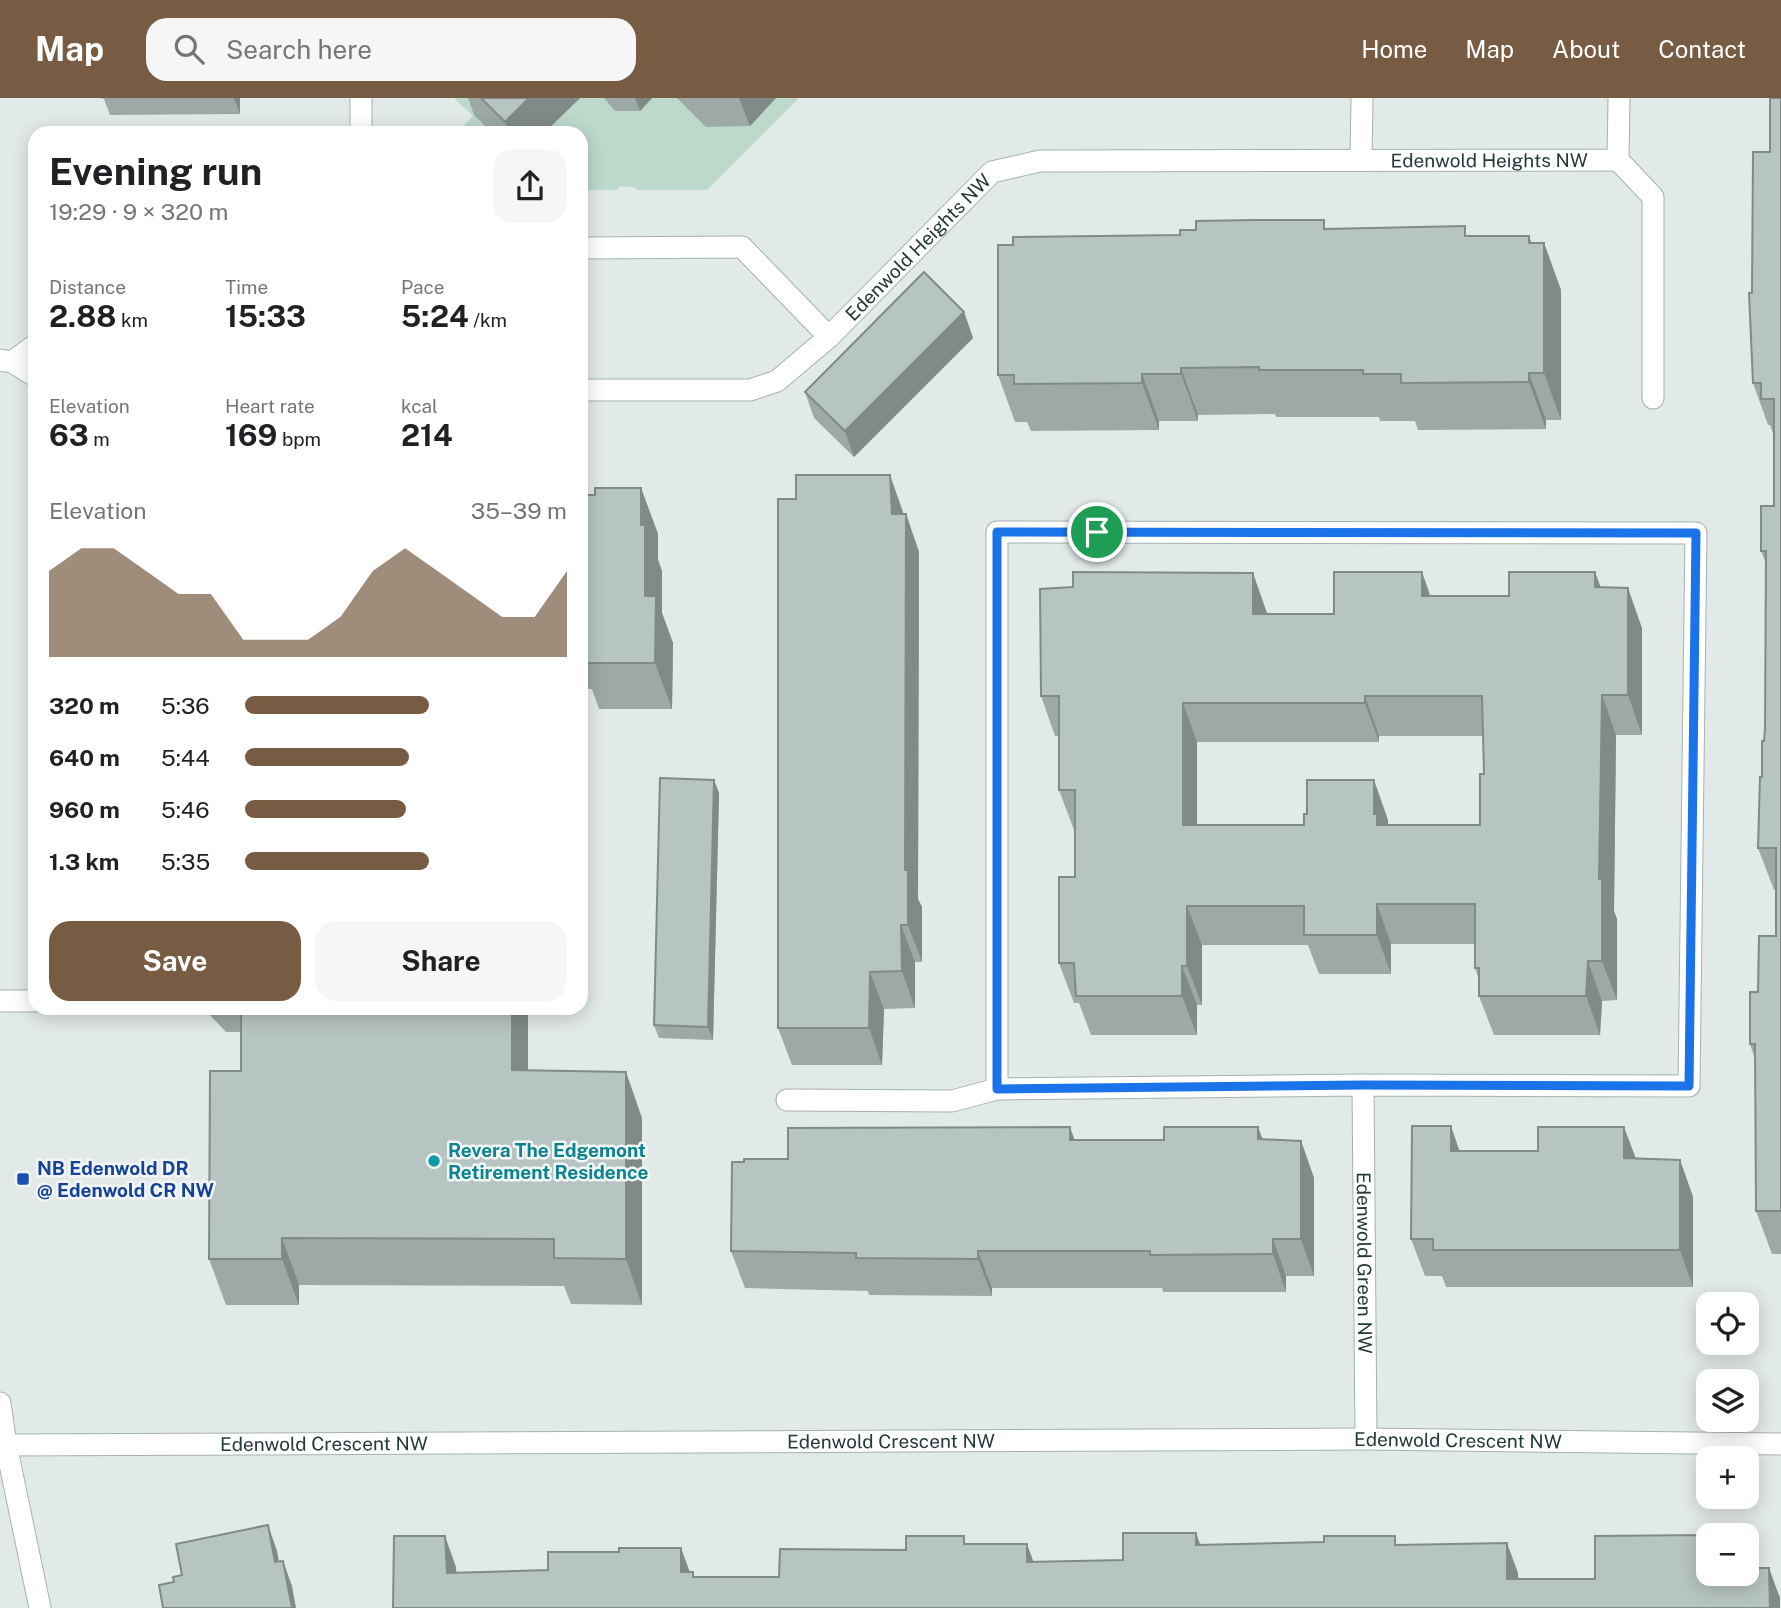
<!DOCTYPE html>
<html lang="en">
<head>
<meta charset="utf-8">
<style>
	:root { --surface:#fff; --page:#f6f6f6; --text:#202124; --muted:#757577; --accent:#775c43 }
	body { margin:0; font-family:"Public Sans",sans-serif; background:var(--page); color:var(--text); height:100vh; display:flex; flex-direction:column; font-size:26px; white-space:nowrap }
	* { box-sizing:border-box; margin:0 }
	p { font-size:23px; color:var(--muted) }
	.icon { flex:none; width:38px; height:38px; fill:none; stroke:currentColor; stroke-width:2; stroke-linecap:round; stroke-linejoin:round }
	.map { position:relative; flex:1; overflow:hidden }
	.drawer { position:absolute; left:28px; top:28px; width:560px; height:889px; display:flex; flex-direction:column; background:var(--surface); border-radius:21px; box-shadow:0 4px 18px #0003 }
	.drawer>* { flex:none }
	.controls { position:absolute; left:1696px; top:1194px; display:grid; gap:14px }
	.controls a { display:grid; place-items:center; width:63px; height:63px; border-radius:14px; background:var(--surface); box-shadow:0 4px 18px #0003; font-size:35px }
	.pin { position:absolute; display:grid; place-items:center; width:60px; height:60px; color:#fff; margin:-30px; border:4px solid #fff; border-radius:50%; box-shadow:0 2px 7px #0007 }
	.round { display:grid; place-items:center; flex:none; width:74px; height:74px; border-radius:21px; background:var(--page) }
	.summary { display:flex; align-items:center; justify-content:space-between; height:119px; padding:0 21px }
	h1 { font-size:38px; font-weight:700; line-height:52px }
	.metrics { display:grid; grid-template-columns:repeat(3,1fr); gap:10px; height:119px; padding:7px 21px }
	.metrics div { display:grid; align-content:center }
	.metrics b { font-size:30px; font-weight:700 }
	.metrics small { font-size:19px; font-weight:400 }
	.metrics p { font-size:19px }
	.chart { height:196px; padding:14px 21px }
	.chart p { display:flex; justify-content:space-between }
	.chart svg { width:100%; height:126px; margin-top:7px; fill:var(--accent); opacity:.7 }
	.primary-button { display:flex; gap:14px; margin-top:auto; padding:14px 21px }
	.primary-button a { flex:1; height:80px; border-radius:21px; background:var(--accent); color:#fff; font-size:28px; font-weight:700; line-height:80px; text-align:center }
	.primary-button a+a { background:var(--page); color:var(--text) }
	ul { padding:0 21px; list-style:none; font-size:23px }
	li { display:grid; grid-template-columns:112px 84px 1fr; align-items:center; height:52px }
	li i { height:18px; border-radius:9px; background:var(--accent) }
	header { display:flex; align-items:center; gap:42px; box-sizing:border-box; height:98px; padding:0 35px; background:var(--accent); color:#fff }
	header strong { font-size:33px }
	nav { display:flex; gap:38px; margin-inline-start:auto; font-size:24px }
	.search { width:490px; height:63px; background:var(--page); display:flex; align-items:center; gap:18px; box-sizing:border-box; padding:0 24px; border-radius:21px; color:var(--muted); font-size:26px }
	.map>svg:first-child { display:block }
	.green { fill:#bdd9cc }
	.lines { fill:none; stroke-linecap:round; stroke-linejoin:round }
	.minor-casing { stroke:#a5b1b1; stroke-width:23 }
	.minor { stroke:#fff; stroke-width:21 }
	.wall { fill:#9da9a7; fill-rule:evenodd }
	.shaded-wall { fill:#808a88 }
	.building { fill:#b7c5c2; stroke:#808a88; stroke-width:2; fill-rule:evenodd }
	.route-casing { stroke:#fff; stroke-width:14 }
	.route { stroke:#1a73e8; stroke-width:9 }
	.culture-dot { fill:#0f9aa8; stroke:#f2f7f6; stroke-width:2.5 }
	.transit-dot { fill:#1a4fb4; stroke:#f2f7f6; stroke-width:2.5 }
	.labels { text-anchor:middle; stroke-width:5; stroke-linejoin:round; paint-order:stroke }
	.street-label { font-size:19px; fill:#243939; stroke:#f2f7f6 }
	.culture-label { font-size:19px; font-weight:bold; fill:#0d838f; stroke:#f2f7f6; text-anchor:start }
	.transit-label { font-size:19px; font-weight:bold; fill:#164399; stroke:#f2f7f6; text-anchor:start }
</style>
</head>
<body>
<header>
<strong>Map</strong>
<div class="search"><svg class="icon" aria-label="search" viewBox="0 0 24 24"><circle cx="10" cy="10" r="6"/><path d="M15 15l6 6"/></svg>Search here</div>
<nav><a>Home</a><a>Map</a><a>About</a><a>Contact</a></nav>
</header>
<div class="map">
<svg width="1781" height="1510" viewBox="0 0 1781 1510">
	<rect width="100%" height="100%" fill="#e2eae9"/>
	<!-- green -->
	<polygon class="green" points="454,0 799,0 707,92 637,92 634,89 620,88 617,92 581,92 581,35 456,35 473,18"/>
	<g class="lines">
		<!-- minor casing -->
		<g class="minor-casing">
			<g id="minor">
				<polyline points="361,35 361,0"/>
				<polyline points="1361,62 1362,0"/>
				<polyline points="1618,62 1653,99 1653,300"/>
				<polyline points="581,150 742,149 829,239"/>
				<polyline points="0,262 12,264 35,278"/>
				<polyline points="12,264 35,247"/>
				<path id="s1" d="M581 292H750L777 283 829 239 992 74 1040 63 1618 62 1619 0"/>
				<polyline points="0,903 35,903"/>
				<path id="s2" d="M1363 987 997 991V434L1696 435 1689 988 1363 987 1366 1341"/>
				<polyline points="787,1002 952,1003 997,991"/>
				<polyline points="0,1305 6,1347 40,1510"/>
				<path id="s3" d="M0 1347 1366 1341 1781 1346"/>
			</g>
		</g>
		<!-- minor -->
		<use href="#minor" class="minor"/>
	</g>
	<!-- wall -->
	<g class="wall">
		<polygon points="101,0 240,0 240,16 110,17 104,1"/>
		<polygon points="468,0 580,0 544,35 492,35 474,17"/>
		<polygon points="604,0 652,0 640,13 615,13"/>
		<polygon points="677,0 776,0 750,28 706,29"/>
		<polygon points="1781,0 1781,1156 1772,1156 1756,1113 1755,961 1750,946 1758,894 1776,838 1776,792 1774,792 1758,750 1765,630 1766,466 1761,453 1774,408 1774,338 1770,327 1768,327 1753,285 1752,195 1770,54"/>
		<polygon points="1327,131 1468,138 1529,138 1531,145 1544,145 1561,192 1561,322 1546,322 1546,331 1418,332 1415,323 1380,323 1379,319 1276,319 1275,316 1198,317 1198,323 1159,323 1159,332 1031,333 1027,324 1015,324 998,277 1013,147 1180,137"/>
		<polygon points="964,214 973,240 854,359 814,320 805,294"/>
		<polygon points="641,390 658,436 658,462 662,473 662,515 673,545 672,611 599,611 592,591 581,591 581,397 595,397"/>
		<polygon points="903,414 903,416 906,416 919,454 918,801 922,809 922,864 915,864 915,910 884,911 882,967 792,967 778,930"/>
		<path d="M1595 474 1600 489 1642 530V637H1616L1614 813 1617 821V902L1602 903 1600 937H1494L1479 898V882L1475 870V846H1391V876H1319L1308 847H1202V907H1197V937H1091L1079 905H1074L1059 865 1075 779V732H1074L1059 692V638H1055L1041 598 1267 515V516H1334L1431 498H1509ZM1379 638H1483L1484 676 1480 727H1388V722L1304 727H1197V644H1379Z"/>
		<polygon points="714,682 719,695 713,942 659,940 654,927"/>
		<polygon points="203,910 528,910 528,972 642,1020 642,1207 571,1206 564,1188 299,1187 299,1207 226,1207 209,1161 241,973 241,934 226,934"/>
		<polygon points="1074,1042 1301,1043 1314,1080 1314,1178 1286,1178 1286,1194 1163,1194 1162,1190 992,1190 992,1198 869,1197 868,1193 745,1190 731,1153 788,1061"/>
		<polygon points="1460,1053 1680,1062 1693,1099 1693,1189 1446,1189 1442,1178 1425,1178 1411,1141"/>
	</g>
	<!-- shaded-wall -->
	<g class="shaded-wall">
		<polygon points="234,0 240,0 240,16"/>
		<polygon points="529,0 580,0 544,35 509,35 505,24"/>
		<polygon points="635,0 652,0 640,13"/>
		<polygon points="739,0 776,0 750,28"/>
		<polygon points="1529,138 1544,180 1544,145 1561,192 1561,322 1544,275 1529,145"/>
		<polygon points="964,214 973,240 854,359 845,333"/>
		<polygon points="1181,270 1198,317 1198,323 1181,276"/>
		<polygon points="1529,275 1546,322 1546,331 1529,284"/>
		<polygon points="1142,276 1159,323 1159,332 1142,285"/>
		<polygon points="890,377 903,414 905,454 892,416"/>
		<polygon points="641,390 658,436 658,462 662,473 662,515 673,545 672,611 655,565 645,498 641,427"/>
		<polygon points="906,416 919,454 918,801 922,809 922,864 908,827 905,772"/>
		<polygon points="1422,474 1436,514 1422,498"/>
		<polygon points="1595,474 1610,514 1595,489"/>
		<polygon points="1253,475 1267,515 1268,556 1253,516"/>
		<polygon points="1628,490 1642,530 1642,637 1628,597"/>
		<polygon points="1602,597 1616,637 1614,813 1617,821 1617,902 1602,863 1599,781"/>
		<polygon points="1365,598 1379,638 1379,644 1365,605"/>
		<polygon points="1183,605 1197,644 1197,766 1183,727"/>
		<polygon points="714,682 719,695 713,942 708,929"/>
		<polygon points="1374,682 1388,722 1388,749 1377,727 1374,716"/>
		<polygon points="1377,806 1391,846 1391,876 1377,837"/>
		<polygon points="1187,808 1202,847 1202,907 1187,868"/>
		<polygon points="901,827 915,864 915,910 902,873"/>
		<polygon points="1588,863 1602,903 1600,937 1586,898"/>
		<polygon points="1182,868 1197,907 1197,937 1182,898"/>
		<polygon points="870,874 884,911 882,967 869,930"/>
		<polygon points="512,910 528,910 528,1019 512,972"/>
		<polygon points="626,974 642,1020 642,1207 626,1161"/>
		<polygon points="1451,1028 1464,1066 1451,1053"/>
		<polygon points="1070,1029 1083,1066 1070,1042"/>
		<polygon points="1258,1029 1272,1066 1258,1041"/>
		<polygon points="1624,1029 1638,1066 1624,1060"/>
		<polygon points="1301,1043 1314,1080 1314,1178 1301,1141"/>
		<polygon points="1680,1062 1693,1099 1693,1189 1680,1152"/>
		<polygon points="282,1140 299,1187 299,1207 282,1161"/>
		<polygon points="1273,1141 1286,1178 1286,1194 1273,1156"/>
		<polygon points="978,1153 992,1190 992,1198 978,1161"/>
		<polygon points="268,1427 277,1453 284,1490 275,1464"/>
		<polygon points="1196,1435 1207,1465 1196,1447"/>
		<polygon points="445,1438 456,1469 458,1505 447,1475"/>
		<polygon points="1507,1445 1518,1475 1518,1510 1507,1481"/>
		<polygon points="1027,1446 1038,1476 1027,1464"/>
		<polygon points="681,1450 692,1480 681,1474"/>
		<polygon points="1746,1460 1749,1467 1749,1500 1746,1475"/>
		<polygon points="283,1463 292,1488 296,1510 292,1510"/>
		<polygon points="1769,1470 1780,1500 1780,1510 1770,1510"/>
	</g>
	<!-- building -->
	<g class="building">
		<polygon points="481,0 529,0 505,24"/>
		<polygon points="1770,0 1781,0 1781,1113 1756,1113 1755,946 1750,946 1750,894 1758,894 1759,838 1776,838 1776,750 1758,750 1760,679 1762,679 1762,643 1764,643 1765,630 1766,453 1761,453 1761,408 1774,408 1774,301 1761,301 1761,285 1753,285 1749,195 1752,195 1753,54 1770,54"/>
		<polygon points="1255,122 1324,122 1324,131 1465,128 1465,138 1529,138 1529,145 1544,145 1544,275 1529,275 1529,284 1401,285 1401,276 1363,276 1363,272 1259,272 1259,269 1181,270 1181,276 1142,276 1142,285 1014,286 1014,277 998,277 998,147 1013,147 1013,139 1180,137 1180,132 1196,132 1196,123"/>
		<polygon points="924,174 964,214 845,333 805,294"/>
		<polygon points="796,377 890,377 892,416 906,416 905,772 908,772 908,827 901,827 902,873 870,874 869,930 778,930 778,401 796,401"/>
		<polygon points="595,390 641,390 641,427 645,427 645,498 656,498 655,565 582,565 582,545 581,545 581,397 595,397"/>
		<path d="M1073 474 1253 475V516H1334V474H1422V498H1509V474H1595V489L1628 490V597H1602L1599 781H1602V863H1588L1586 898H1479V870H1475V806H1377V837H1304V808H1187V868H1182V898H1076L1074 865H1059V779H1075V692H1059V598H1041L1040 491 1073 489ZM1365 598H1482L1484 676H1480V727H1377V716H1374V682H1307V716H1304V727H1183V605H1365Z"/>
		<polygon points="660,680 714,682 708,929 654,927"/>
		<polygon points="241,910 512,910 512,972 626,974 626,1161 554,1160 554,1141 282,1140 282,1161 209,1161 210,973 241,973"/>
		<polygon points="1412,1028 1451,1028 1451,1053 1538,1053 1538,1029 1624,1029 1624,1060 1680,1062 1680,1152 1433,1152 1433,1141 1411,1141"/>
		<polygon points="1070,1029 1070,1042 1164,1042 1164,1029 1258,1029 1258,1041 1301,1043 1301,1141 1273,1141 1273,1156 1150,1157 1150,1153 978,1153 978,1161 856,1160 856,1155 731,1153 732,1064 744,1064 744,1061 788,1061 788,1030"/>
		<polygon points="268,1427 275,1464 283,1463 292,1510 163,1510 159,1487 174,1484 173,1479 182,1477 176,1446"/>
		<polygon points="1123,1435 1196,1435 1196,1447 1324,1444 1324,1438 1395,1438 1395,1447 1507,1445 1507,1481 1595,1481 1595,1438 1708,1437 1708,1475 1746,1475 1746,1470 1769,1470 1770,1510 393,1510 394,1438 445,1438 447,1475 548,1472 548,1454 619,1454 619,1450 681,1450 681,1474 693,1474 693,1479 779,1479 780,1451 906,1452 906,1438 964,1438 964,1446 1027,1446 1027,1464 1123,1462"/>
	</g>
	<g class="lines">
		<!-- route casing -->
		<g class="route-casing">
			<polygon id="route" points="997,434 1696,435 1689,988 1363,987 997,991"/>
		</g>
		<!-- route -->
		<use href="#route" class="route"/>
	</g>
	<!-- markers -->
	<circle class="culture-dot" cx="434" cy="1063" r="7"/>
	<rect class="transit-dot" x="16" y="1074" width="14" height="14" rx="3.5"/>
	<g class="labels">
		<!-- street labels -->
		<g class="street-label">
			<text dy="7" stroke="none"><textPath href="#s1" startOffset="996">Edenwold Heights NW</textPath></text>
			<text dy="7" stroke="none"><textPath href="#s1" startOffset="392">Edenwold Heights NW</textPath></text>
			<text dy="7" stroke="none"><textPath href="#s2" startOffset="2679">Edenwold Green NW</textPath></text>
			<text dy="7" stroke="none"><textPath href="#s3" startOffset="891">Edenwold Crescent NW</textPath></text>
			<text dy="7" stroke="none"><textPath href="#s3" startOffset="1458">Edenwold Crescent NW</textPath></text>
			<text dy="7" stroke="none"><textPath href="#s3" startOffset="324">Edenwold Crescent NW</textPath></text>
		</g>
		<!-- culture labels -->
		<g class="culture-label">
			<text x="448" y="1059">Revera The Edgemont<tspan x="448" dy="22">Retirement Residence</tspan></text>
		</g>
		<!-- transit labels -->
		<g class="transit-label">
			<text x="37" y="1077">NB Edenwold DR<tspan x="37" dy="22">@ Edenwold CR NW</tspan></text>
		</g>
	</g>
</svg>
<div class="controls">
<a><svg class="icon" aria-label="locate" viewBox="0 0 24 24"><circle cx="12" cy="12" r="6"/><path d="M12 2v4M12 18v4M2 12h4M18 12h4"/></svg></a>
<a><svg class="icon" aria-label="layers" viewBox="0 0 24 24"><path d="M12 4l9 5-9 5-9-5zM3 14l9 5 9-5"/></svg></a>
<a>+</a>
<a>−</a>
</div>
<div class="pin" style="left:1097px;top:434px;background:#1e9e55"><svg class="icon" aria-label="arrive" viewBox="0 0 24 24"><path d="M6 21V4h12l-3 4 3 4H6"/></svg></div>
<section class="drawer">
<div class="summary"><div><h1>Evening run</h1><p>19:29 · 9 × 320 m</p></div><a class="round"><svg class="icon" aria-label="share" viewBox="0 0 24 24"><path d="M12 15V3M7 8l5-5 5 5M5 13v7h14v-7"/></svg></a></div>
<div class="metrics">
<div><p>Distance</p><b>2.88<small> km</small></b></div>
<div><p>Time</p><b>15:33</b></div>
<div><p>Pace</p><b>5:24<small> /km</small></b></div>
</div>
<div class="metrics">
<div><p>Elevation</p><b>63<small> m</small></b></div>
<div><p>Heart rate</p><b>169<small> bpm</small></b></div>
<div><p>kcal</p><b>214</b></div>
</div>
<div class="chart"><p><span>Elevation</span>35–39 m</p>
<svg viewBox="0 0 160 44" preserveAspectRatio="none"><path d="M0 44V14L10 6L20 6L30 14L40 22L50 22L60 38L70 38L80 38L90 30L100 14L110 6L120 14L130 22L140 30L150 30L160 14V44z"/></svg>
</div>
<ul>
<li><b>320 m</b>5:36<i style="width:57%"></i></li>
<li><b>640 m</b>5:44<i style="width:51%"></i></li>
<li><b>960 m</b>5:46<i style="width:50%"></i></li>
<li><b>1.3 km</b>5:35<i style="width:57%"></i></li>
</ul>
<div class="primary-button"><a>Save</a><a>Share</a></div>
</section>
</div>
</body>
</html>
